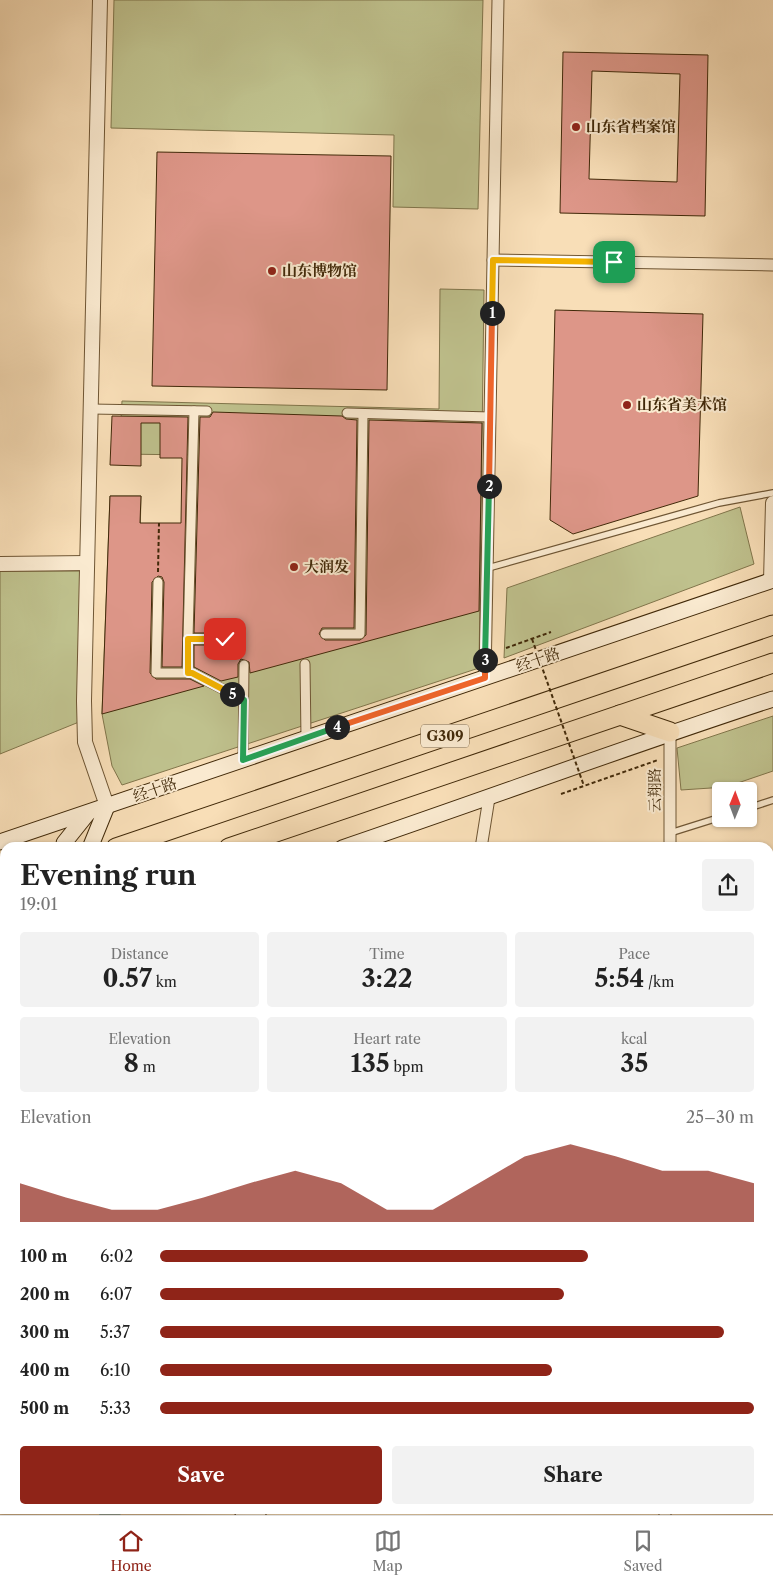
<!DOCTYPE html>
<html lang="en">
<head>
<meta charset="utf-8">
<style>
	:root { --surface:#fff; --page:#f2f2f2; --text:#222; --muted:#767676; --line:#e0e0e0; --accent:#8f2418 }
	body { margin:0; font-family:"Libre Caslon Text","Noto Serif SC",serif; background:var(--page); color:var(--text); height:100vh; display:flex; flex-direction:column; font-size:19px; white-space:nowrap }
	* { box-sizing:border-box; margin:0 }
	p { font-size:16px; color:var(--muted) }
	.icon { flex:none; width:28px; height:28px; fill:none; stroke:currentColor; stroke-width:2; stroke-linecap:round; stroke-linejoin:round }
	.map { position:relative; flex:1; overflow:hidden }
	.panel { position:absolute; left:0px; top:842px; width:774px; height:672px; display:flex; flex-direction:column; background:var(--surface); border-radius:15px 15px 0 0; box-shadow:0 1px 4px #0004 }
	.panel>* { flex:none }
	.needle { width:32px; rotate:1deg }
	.buttons { position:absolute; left:712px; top:782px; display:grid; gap:10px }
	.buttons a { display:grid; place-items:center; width:45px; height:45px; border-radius:5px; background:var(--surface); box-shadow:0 1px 4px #0004; font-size:25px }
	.pin { position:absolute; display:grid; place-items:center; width:42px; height:42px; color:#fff; margin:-21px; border-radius:10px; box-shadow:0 2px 8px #0006 }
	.km { position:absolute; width:25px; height:25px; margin:-12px; border-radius:50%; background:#222; color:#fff; font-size:14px; line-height:25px; text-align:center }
	.round { display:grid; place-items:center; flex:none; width:52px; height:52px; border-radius:5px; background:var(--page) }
	.overview { display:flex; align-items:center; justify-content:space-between; height:85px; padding:0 20px }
	h1 { font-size:28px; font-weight:700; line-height:38px }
	.figures { display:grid; grid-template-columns:repeat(3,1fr); gap:8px; height:85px; padding:5px 20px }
	.figures div { display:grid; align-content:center; border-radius:5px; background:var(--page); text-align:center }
	.figures b { font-size:25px; font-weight:700 }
	.figures small { font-size:14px; font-weight:400 }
	.figures p { font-size:14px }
	.chart { height:140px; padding:10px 20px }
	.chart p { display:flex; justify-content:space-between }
	.chart svg { width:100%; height:90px; margin-top:5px; fill:var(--accent); opacity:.7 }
	.cta { display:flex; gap:10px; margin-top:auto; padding:10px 20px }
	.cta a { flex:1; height:58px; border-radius:5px; background:var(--accent); color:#fff; font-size:20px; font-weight:700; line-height:58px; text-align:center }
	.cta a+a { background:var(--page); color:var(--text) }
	ul { padding:0 20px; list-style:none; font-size:16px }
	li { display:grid; grid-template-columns:80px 60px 1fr; align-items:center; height:38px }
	li i { height:12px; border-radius:6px; background:var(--accent) }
	.tab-bar { display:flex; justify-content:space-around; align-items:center; height:70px; border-top:1px solid var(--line); background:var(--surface); font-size:14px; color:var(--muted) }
	.tab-bar a { display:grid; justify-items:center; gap:2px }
	.tab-bar .current { color:var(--accent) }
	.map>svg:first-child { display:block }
	.green { fill:#bfc18d; stroke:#80754b }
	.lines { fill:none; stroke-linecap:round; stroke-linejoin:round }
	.river { stroke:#9fbbb5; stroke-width:21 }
	.building { fill:#dd9688; stroke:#412909; fill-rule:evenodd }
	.service-casing { stroke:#6f5634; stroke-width:8 }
	.pedestrian-casing { stroke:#6f5634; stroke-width:11 }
	.minor-casing { stroke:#6f5634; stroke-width:13 }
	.tertiary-casing { stroke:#6f5634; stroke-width:16 }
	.secondary-casing { stroke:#412909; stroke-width:17 }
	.trunk-casing { stroke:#412909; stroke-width:21 }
	.path { stroke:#412909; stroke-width:2; stroke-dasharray:4 2.5; stroke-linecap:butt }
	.service { stroke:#faead0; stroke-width:5.5 }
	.pedestrian { stroke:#faead0; stroke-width:9 }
	.minor { stroke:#faead0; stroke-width:11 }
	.tertiary { stroke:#faead0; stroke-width:14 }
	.secondary { stroke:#faead0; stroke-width:15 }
	.trunk { stroke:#f8deb7; stroke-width:19 }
	.path-bridge { stroke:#412909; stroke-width:2; stroke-dasharray:4 2.5; stroke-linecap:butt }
	.split-1-casing { stroke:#fff; stroke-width:10 }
	.split-2-casing { stroke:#fff; stroke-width:10 }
	.split-3-casing { stroke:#fff; stroke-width:10 }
	.split-4-casing { stroke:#fff; stroke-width:10 }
	.split-5-casing { stroke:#fff; stroke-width:10 }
	.split-6-casing { stroke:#fff; stroke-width:10 }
	.split-1 { stroke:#f5b400; stroke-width:6 }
	.split-2 { stroke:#f0652b; stroke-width:6 }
	.split-3 { stroke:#22a559; stroke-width:6 }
	.split-4 { stroke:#f0652b; stroke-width:6 }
	.split-5 { stroke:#22a559; stroke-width:6 }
	.split-6 { stroke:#f5b400; stroke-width:6 }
	.poi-dot { fill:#8f2418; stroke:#faead0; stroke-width:2 }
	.labels { text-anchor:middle; stroke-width:4; stroke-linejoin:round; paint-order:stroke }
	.shield { fill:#faead0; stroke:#786345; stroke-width:1 }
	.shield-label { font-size:14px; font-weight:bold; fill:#412909 }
	.poi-label { font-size:15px; font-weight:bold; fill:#412909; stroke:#faead0; text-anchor:start }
	.street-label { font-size:15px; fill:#412909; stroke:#faead0 }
</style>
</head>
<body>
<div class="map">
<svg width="773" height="1515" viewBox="0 0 773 1515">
	<rect width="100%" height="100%" fill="#f8deb7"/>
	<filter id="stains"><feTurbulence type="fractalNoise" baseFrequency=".004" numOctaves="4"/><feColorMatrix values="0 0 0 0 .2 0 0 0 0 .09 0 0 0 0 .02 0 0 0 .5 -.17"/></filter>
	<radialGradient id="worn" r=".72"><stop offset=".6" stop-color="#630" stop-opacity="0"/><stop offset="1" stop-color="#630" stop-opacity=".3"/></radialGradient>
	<!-- green -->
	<g class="green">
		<polygon points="114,0 483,0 478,209 393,207 394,135 111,128"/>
		<polygon points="440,289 484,290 479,668 122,785 112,766 102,714 110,496 141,496 139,581 190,583 194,455 119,454 122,401 439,409"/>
		<polygon points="740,507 754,564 504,658 507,588"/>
		<polygon points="0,571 80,571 79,722 0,754"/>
		<polygon points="773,716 773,771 726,787 681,790 677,748"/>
	</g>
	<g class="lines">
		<!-- river -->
		<g class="river">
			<polyline points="0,1282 5,1288"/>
			<polyline points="109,1510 110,1515"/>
		</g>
	</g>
	<!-- building -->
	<g class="building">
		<path d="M563 52 708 55 705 216 560 213ZM592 71 680 74 677 182 589 179Z"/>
		<polygon points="157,152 391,156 387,390 152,386"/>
		<polygon points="555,310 703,314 698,496 573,534 550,520"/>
		<polygon points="213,412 342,416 346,419 357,420 354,628 322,628 319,634 325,640 360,640 366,635 369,420 482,423 479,611 250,673 249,662 241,659 238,664 238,677 221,681 194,667 194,645 225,645 231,639 230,635 225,633 194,633 200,417 210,417"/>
		<polygon points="112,416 188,417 182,667 162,667 164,582 162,577 158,576 152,582 150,673 156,679 190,679 204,686 102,714 110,496 141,496 140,523 181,523 182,458 160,458 160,423 141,423 141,466 110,465"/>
	</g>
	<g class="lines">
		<!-- service casing -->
		<g class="service-casing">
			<g id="service">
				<polyline points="488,568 719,503 773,493"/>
				<polyline points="749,808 773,800"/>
				<polyline points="670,833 721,817"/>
			</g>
		</g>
		<!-- pedestrian casing -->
		<g class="pedestrian-casing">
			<g id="pedestrian">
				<polyline points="91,409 207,411"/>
				<polyline points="194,411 188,639 225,639"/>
				<polyline points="347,413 490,417"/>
				<polyline points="158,582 156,673 192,673 243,700"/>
				<polyline points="325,634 360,634 363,414"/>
				<polyline points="305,664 306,738"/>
				<polyline points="188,673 188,639"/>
				<polyline points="243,760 244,665"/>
			</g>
		</g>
		<!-- minor casing -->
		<g class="minor-casing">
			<g id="minor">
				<polyline points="493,260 773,265"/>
				<polyline points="485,678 498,0"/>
				<polyline points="670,732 670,848"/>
				<polyline points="481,848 489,798"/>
				<polyline points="665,1515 665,1510"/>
			</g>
		</g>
		<!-- tertiary casing -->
		<g class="tertiary-casing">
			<g id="tertiary">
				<polyline points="100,0 84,701 85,742 107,806"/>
				<polyline points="0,564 87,563"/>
				<polyline points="771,581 773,503"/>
				<polyline points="769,1216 773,1216"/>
			</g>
		</g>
		<!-- secondary casing -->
		<g class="secondary-casing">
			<g id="secondary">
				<polyline points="0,842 773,580"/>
				<polyline points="64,848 64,843 88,813"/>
				<polyline points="90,848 107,806"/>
				<path d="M342 848C486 799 629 746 773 699"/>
				<polyline points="0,960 5,959"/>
				<polyline points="242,1510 244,1515"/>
				<polyline points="256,1510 258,1515"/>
			</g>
		</g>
		<!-- trunk casing -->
		<g class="trunk-casing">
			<g id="trunk">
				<polyline points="620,715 670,732"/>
				<polyline points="116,848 773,625"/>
				<polyline points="229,848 773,663"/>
				<polyline points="0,887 5,885"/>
				<polyline points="0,925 5,923"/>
			</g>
		</g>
		<!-- path -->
		<g class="path">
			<polyline points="158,572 159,523"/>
			<polyline points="561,794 658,760"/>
		</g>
		<!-- service -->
		<use href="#service" class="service"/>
		<!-- pedestrian -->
		<use href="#pedestrian" class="pedestrian"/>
		<!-- minor -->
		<use href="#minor" class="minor"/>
		<!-- tertiary -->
		<use href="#tertiary" class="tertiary"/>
		<!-- secondary -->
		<use href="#secondary" class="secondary"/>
		<!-- trunk -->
		<use href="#trunk" class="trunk"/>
		<!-- path-bridge -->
		<g class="path-bridge">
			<polyline points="532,639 584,786"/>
			<polyline points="506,648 551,632"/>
		</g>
	</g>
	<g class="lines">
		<!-- split-1 casing -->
		<g class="split-1-casing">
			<polyline id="split-1" points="492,313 493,260 614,262"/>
		</g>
		<!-- split-2 casing -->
		<g class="split-2-casing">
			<polyline id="split-2" points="489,486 492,313"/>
		</g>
		<!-- split-3 casing -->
		<g class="split-3-casing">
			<polyline id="split-3" points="485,660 489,486"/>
		</g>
		<!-- split-4 casing -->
		<g class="split-4-casing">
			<polyline id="split-4" points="337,727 485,678 485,660"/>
		</g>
		<!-- split-5 casing -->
		<g class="split-5-casing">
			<polyline id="split-5" points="232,694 244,700 243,760 337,727"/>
		</g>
		<!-- split-6 casing -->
		<g class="split-6-casing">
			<polyline id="split-6" points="225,639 188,639 188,673 192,673 232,694"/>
		</g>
		<!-- split-1 -->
		<use href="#split-1" class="split-1"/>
		<!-- split-2 -->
		<use href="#split-2" class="split-2"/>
		<!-- split-3 -->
		<use href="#split-3" class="split-3"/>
		<!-- split-4 -->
		<use href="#split-4" class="split-4"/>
		<!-- split-5 -->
		<use href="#split-5" class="split-5"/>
		<!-- split-6 -->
		<use href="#split-6" class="split-6"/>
	</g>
	<!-- markers -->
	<g class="poi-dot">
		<circle cx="576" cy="127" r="5"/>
		<circle cx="272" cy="271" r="5"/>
		<circle cx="627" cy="405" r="5"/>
		<circle cx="294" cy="567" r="5"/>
	</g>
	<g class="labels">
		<!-- shield labels -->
		<rect class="shield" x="421" y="724.5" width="48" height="23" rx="4"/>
		<g class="shield-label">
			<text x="445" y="741">G309</text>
		</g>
		<!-- poi labels -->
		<g class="poi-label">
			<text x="586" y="132">山东省档案馆</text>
			<text x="282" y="276">山东博物馆</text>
			<text x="637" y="410">山东省美术馆</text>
			<text x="304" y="572">大润发</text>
		</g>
		<!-- street labels -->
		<g class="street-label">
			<text transform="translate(538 660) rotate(-19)" y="5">经十路</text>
			<text transform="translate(155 790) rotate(-19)" y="5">经十路</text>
			<text transform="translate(655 790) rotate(-90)" y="5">云翔路</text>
		</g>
	</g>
	<rect width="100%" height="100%" filter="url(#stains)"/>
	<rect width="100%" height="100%" fill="url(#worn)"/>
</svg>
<div class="buttons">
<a><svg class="needle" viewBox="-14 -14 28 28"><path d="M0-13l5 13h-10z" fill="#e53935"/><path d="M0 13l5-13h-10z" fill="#767676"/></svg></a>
</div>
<div class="pin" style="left:614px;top:262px;background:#1e9e55"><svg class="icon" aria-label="arrive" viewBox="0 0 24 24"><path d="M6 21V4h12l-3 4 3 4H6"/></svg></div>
<div class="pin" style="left:225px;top:639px;background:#d93025"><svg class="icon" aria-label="check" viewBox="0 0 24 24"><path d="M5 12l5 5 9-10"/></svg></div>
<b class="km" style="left:492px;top:313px">1</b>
<b class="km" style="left:489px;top:486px">2</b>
<b class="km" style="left:485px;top:660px">3</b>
<b class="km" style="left:337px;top:727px">4</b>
<b class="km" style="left:232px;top:694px">5</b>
<section class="panel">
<div class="overview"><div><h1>Evening run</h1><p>19:01</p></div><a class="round"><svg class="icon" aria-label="share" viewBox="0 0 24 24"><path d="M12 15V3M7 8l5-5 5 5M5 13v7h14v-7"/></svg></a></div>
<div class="figures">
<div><p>Distance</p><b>0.57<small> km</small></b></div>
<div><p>Time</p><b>3:22</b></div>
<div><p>Pace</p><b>5:54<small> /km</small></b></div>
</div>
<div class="figures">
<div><p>Elevation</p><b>8<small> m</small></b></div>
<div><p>Heart rate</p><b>135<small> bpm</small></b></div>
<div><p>kcal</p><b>35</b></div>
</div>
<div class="chart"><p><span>Elevation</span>25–30 m</p>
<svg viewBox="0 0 160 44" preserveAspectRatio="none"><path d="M0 44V25L10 32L20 38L30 38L40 32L50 25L60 19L70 25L80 38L90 38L100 25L110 12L120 6L130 12L140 19L150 19L160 25V44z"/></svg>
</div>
<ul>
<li><b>100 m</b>6:02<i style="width:72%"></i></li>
<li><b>200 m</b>6:07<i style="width:68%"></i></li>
<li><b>300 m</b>5:37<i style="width:95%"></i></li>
<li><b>400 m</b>6:10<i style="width:66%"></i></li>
<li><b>500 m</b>5:33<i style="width:100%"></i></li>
</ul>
<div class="cta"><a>Save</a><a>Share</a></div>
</section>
</div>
<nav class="tab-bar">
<a class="current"><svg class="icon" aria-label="home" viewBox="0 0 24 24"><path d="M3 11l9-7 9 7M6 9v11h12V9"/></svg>Home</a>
<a><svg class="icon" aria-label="map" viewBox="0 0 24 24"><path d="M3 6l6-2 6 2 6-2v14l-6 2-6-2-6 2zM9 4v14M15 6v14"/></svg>Map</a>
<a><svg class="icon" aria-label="saved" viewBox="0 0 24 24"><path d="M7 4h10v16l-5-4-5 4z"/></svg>Saved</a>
</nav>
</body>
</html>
